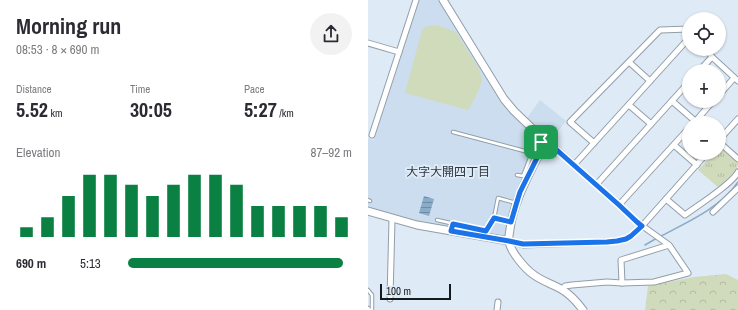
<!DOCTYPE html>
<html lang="en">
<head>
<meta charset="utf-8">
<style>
	:root { --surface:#fff; --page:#f2f2f3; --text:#2b2b33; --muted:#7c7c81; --accent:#0b8043 }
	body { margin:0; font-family:"Archivo Narrow","Noto Sans JP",sans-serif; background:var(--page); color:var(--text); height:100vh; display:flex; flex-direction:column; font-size:15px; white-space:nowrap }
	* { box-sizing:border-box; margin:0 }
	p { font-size:13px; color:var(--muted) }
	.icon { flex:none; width:22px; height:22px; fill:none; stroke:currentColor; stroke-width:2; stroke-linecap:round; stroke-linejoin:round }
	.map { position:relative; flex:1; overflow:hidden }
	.side { display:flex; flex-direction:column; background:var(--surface); width:368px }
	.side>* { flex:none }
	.fabs { position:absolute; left:314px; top:12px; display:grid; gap:8px }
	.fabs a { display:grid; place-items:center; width:44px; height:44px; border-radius:50%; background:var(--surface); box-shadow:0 1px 3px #0004; font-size:20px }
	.scale { position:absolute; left:12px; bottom:10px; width:71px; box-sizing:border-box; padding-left:4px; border:2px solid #151a1d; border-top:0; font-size:11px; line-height:14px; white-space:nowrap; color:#151a1d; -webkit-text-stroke:3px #deeaf6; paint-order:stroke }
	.pin { position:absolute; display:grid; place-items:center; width:34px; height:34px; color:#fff; margin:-17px; border-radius:8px; box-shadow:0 2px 6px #0006 }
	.round { display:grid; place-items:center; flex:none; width:42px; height:42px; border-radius:21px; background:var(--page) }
	.summary { display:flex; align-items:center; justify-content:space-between; height:68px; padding:0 16px }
	h1 { font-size:22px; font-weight:800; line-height:30px }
	.figures { display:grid; grid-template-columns:repeat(3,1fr); gap:6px; height:68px; padding:4px 16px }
	.figures div { display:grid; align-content:center }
	.figures b { font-size:20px; font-weight:800 }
	.figures small { font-size:11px; font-weight:400 }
	.figures p { font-size:11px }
	.chart { height:112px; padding:8px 16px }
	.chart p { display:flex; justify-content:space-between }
	.chart svg { width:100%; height:72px; margin-top:4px; stroke:var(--accent); stroke-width:6 }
	ul { padding:0 16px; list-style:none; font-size:13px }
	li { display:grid; grid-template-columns:64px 48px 1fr; align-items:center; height:30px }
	li i { height:10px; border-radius:5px; background:var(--accent) }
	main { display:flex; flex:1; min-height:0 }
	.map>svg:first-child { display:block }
	.built { fill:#cbddee }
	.grass { fill:url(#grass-tufts) }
	.forest { fill:url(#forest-crowns) }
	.pitch { fill:#d0dbbc }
	.water { fill:url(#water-rules) }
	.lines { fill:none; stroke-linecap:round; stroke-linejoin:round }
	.stream { stroke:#8aacc9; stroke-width:1.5 }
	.lane-casing { stroke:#929ea9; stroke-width:4.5 }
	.street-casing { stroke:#929ea9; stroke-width:7 }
	.secondary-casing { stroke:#929ea9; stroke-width:9 }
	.lane { stroke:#fff; stroke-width:2.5 }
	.street { stroke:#fff; stroke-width:5 }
	.secondary { stroke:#fff; stroke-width:7 }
	.route-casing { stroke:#fff; stroke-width:8 }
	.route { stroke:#1a73e8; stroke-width:5 }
	.labels { text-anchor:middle; stroke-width:4; stroke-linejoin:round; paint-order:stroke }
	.neighbourhood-label { font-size:12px; fill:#2e3841; stroke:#deeaf6 }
</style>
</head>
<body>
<main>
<section class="side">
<div class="summary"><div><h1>Morning run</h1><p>08:53 · 8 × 690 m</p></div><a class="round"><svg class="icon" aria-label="share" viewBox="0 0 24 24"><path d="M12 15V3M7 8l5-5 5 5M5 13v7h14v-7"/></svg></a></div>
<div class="figures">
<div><p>Distance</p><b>5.52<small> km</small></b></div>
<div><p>Time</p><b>30:05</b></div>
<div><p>Pace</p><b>5:27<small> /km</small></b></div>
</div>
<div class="chart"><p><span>Elevation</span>87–92 m</p>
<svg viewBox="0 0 160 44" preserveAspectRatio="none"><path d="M5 44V38M15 44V32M25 44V19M35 44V6M45 44V6M55 44V12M65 44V19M75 44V12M85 44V6M95 44V6M105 44V12M115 44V25M125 44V25M135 44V25M145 44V25M155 44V32"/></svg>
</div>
<ul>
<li><b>690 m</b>5:13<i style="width:96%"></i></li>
</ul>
</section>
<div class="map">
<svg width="370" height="310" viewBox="0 0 370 310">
	<defs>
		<pattern id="grass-tufts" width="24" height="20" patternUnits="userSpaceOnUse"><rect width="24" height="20" fill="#d0dbbc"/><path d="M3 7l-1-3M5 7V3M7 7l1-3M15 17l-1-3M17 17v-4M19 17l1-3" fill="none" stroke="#b2bba1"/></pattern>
		<pattern id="forest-crowns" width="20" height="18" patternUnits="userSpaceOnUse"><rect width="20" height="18" fill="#d0dbbc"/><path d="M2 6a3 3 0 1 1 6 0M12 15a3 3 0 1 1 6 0" fill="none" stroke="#b2bba1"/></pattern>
		<pattern id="water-rules" width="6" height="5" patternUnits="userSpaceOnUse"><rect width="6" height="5" fill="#8aacc9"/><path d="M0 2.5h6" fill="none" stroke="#708ba3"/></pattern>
	</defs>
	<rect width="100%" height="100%" fill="#deeaf6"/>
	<!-- built -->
	<g class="built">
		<polygon points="51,0 71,0 136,106 167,138 168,143 169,151 145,200 140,217 137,237 38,219 0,207 0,138 6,140"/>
		<polygon points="172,100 198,121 183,140 159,121 159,118"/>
	</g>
	<!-- grass -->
	<path class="grass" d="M351 148H353L370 163C369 174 359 181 351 188L330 170 346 153H351Z"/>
	<!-- forest -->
	<polygon class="forest" points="358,274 370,280 370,310 277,310 280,286 326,277"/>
	<!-- pitch -->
	<polygon class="pitch" points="64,25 72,26 88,32 111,69 114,79 112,87 107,98 100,110 37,93 54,30 59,26"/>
	<!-- water -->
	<polygon class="water" points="56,196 66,199 61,216 51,213"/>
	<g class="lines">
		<!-- stream -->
		<g class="stream">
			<path d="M293 236C320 222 352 208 370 182"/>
			<polyline points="277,245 289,238"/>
		</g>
		<!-- lane casing -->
		<g class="lane-casing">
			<g id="lane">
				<polyline points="85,132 164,153 155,176 149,175"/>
				<polyline points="0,200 2,201"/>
				<polyline points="126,218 143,222"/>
				<polyline points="69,220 118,231"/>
				<polyline points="117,237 118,231 126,218 130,198 148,203"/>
				<polyline points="0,290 4,295 4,310"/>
				<polyline points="0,308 2,310"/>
			</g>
		</g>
		<!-- street casing -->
		<g class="street-casing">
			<g id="street">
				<polyline points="0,43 31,52"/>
				<polyline points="339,49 344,57 370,81"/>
				<polyline points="261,62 282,81"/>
				<polyline points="331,71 344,57"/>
				<polyline points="351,95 366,78"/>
				<polyline points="304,101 327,121"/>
				<polyline points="261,105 283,124"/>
				<polyline points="326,123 345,101"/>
				<polyline points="4,135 48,0"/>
				<polyline points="351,140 370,119"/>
				<polyline points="351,142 370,159"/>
				<polyline points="173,143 183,144 251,205 269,222 301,245 320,273 286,282 254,283 253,260 301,245"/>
				<polyline points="226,143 202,122 292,30 321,29"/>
				<polyline points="306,145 329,165"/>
				<polyline points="206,165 321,38"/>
				<polyline points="228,185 321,82"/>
				<path d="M298 199 317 215C329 206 364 184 370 172"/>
				<polyline points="251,205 321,128"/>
				<polyline points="345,212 370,188"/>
				<polyline points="141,241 155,245 239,242 249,241 258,239 263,236 274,226 339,153"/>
				<polyline points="194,290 197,286 204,285 239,282 254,283"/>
				<polyline points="22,299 24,219"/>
				<polyline points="129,310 130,302"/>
			</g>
		</g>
		<!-- secondary casing -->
		<g class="secondary-casing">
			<g id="secondary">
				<path d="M75 0 136 99 146 111 170 134C174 140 174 145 172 152 160 177 146 201 142 229 142 232 140 237 141 241 142 251 157 269 166 275 174 281 184 284 193 289 202 294 209 302 215 310"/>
				<polyline points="0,211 49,225 141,241"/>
			</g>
		</g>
		<!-- lane -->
		<use href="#lane" class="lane"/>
		<!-- street -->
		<use href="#street" class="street"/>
		<!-- secondary -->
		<use href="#secondary" class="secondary"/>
	</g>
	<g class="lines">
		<!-- route casing -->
		<g class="route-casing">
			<polygon id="route" points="173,142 182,144 251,205 269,222 274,226 263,236 258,239 249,241 239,242 155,244 141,241 83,231 85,224 118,231 126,218 143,222 148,205 152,192 172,152 174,147"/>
		</g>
		<!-- route -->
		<use href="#route" class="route"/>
	</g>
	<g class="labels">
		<!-- neighbourhood labels -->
		<g class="neighbourhood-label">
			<text x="80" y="176">大字大開四丁目</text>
		</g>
	</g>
</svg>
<div class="fabs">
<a><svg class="icon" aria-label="locate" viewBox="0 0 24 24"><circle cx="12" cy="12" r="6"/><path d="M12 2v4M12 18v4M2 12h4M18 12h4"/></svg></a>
<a>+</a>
<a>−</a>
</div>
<div class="scale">100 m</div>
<div class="pin" style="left:173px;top:142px;background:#1e9e55"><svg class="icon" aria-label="arrive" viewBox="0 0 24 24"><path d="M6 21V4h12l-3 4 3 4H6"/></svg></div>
</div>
</main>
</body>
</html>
